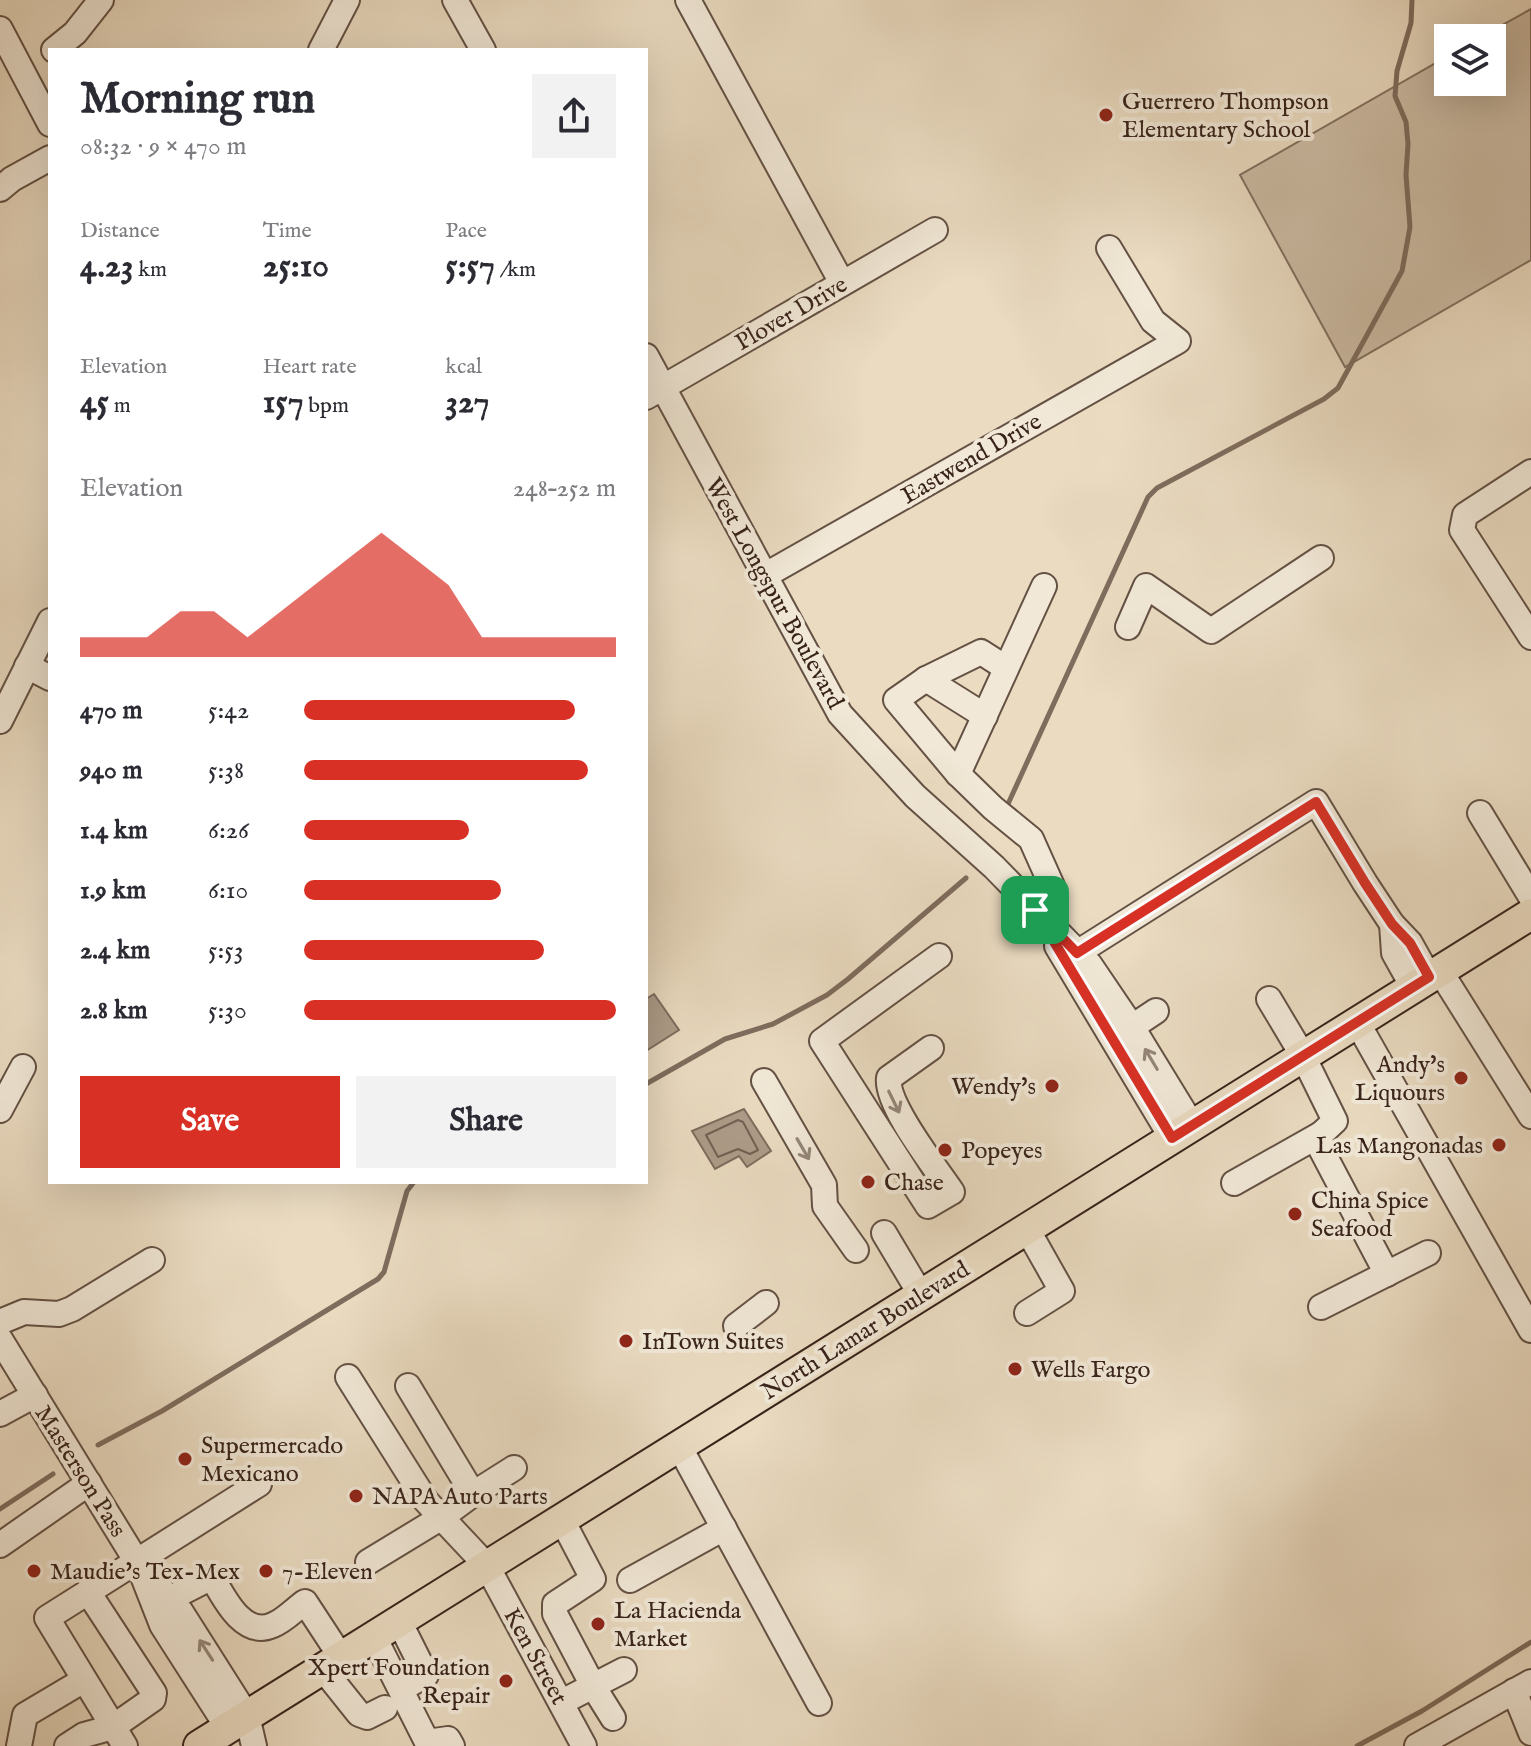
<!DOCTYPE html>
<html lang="en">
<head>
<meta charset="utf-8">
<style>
	:root { --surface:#fff; --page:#f2f2f3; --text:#2b2b33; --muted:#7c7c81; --accent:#d93025 }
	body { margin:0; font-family:"IM FELL English",serif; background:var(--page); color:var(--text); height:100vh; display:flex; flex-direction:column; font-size:30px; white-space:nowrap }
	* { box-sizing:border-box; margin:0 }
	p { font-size:26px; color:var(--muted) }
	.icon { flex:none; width:44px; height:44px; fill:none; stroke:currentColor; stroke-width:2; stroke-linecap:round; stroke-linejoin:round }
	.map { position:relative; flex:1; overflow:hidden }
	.drawer { position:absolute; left:48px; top:48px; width:600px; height:1136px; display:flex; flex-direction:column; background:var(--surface); border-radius:0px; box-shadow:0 8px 32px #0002 }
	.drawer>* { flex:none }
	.controls { position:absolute; left:1434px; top:24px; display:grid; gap:16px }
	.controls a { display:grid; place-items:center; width:72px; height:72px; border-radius:0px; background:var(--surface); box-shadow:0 8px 32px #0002; font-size:40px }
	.pin { position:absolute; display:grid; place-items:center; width:68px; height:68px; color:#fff; margin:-34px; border-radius:16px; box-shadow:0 4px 12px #0006 }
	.round { display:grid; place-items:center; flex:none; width:84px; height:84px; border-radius:0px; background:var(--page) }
	.headline { display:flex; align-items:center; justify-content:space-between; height:136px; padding:0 32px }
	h1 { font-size:44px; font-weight:700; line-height:60px }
	.figures { display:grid; grid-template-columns:repeat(3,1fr); gap:12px; height:136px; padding:8px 32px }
	.figures div { display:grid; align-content:center }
	.figures b { font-size:34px; font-weight:700 }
	.figures small { font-size:22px; font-weight:400 }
	.figures p { font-size:22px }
	.chart { height:224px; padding:16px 32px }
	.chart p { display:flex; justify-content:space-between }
	.chart svg { width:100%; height:144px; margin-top:8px; fill:var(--accent); opacity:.7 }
	.primary-button { display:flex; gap:16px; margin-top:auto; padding:16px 32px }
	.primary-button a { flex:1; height:92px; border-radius:0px; background:var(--accent); color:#fff; font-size:32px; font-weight:700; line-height:92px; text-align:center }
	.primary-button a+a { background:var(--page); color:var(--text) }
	ul { padding:0 32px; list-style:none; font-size:26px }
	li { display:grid; grid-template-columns:128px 96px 1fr; align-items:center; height:60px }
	li i { height:20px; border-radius:10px; background:var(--accent) }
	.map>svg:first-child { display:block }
	.green { fill:#ccbca5; stroke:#827060; stroke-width:2 }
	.water { fill:#ad9c89; stroke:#7e6c5d; stroke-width:2 }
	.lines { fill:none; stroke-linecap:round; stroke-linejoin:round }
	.shore { stroke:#726052; stroke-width:2 }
	.stream { stroke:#7e6c5d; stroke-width:5 }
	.minor-casing { stroke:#645144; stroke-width:28 }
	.major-casing { stroke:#38231b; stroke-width:34 }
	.minor { stroke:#f1e8d7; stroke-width:24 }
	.major { stroke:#eadbc1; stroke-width:30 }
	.oneway { stroke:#948679 }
	.route-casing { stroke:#fff; stroke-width:16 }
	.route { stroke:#d93025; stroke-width:10 }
	.poi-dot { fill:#8f2418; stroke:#f1e8d7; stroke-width:3 }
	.labels { text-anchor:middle; stroke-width:8; stroke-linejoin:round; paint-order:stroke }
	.poi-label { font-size:24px; fill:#38231b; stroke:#f1e8d7; text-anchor:start }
	.street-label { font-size:24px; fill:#38231b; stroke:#f1e8d7 }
</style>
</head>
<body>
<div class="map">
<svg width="1531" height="1746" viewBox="0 0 1531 1746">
	<rect width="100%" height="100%" fill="#eadbc1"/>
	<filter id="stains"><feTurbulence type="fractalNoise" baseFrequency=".0025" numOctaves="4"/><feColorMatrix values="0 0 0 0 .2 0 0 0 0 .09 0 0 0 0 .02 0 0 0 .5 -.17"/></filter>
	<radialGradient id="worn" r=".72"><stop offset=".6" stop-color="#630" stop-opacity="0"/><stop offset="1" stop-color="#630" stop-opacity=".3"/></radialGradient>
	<!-- green -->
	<polygon class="green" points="1531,9 1531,260 1345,367 1240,175 1448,56 1448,82 1492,82 1492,38 1479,38"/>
	<!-- water -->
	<g class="water">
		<polygon points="654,994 679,1030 646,1051 646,999"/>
		<polygon points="744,1109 771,1151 747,1167 739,1156 715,1169 692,1131"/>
	</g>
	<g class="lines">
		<!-- shore -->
		<polygon class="shore" points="738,1120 743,1122 758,1150 750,1154 738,1149 718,1157 706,1135"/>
		<!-- stream -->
		<g class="stream">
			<polyline points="1008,804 1148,497 1157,488 1324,399 1338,388 1402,271 1410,227 1406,175 1408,144 1406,122 1395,96 1397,71 1411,23 1412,0"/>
			<polyline points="646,1084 725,1039 773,1024 827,995 848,979 966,878"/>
			<polyline points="98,1445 162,1411 378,1279 384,1272 407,1191 414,1182"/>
			<polyline points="0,1509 53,1474"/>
			<polyline points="1357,1746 1422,1711 1531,1642"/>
		</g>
		<!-- minor casing -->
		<g class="minor-casing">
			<g id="minor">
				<polyline points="455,0 483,50"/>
				<polyline points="688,0 842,283"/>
				<polyline points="0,29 50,124"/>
				<polyline points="54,50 75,33 101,0"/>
				<polyline points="321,50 347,0"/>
				<polyline points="0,189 12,179 50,158"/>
				<polyline points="646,356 840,714 915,796 994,867 1090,965 1132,1027 1192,1125"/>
				<polyline points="646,397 935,230"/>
				<polyline points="1531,472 1465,515 1462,530 1531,637"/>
				<polyline points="764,576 1178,341 1153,321 1109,248"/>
				<polyline points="1128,627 1146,586 1211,631 1321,558"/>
				<polyline points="27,666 50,678"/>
				<polyline points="1006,668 981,652 926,679 896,700 958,774 993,808 1031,839 1052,886"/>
				<polyline points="926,679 985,716"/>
				<polyline points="0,721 50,621"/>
				<polyline points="958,774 1044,586"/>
				<polyline points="1480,813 1531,897"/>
				<polyline points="1392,924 1394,953 1413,987"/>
				<polyline points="1057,946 1172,1138"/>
				<polyline points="1077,953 1316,802 1365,883 1392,924 1410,943 1429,977"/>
				<polyline points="1440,971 1531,1116"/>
				<polyline points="1269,999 1303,1056 1335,1121 1321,1134 1320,1147 1387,1274"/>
				<polyline points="1357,1022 1531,1330"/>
				<polyline points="1132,1027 1156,1011"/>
				<path d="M931 1048 889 1078C885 1104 936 1168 952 1192L928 1206 822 1041 939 956"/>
				<polyline points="764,1081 824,1185 825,1206 856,1250"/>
				<polyline points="0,1110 23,1067"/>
				<polyline points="1234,1183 1321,1134"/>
				<polyline points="884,1233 921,1295"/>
				<polyline points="1321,1307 1428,1253"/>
				<polyline points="1027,1313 1062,1291 1027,1229"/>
				<polyline points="0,1322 24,1312 59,1314 72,1309 152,1260"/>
				<polyline points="736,1326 766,1303"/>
				<polyline points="0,1339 137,1562 181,1612 247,1716 254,1746"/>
				<polyline points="348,1377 426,1501 487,1566 584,1746"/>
				<polyline points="0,1414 35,1395"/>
				<polyline points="679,1446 819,1703"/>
				<polyline points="473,1494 514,1468"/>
				<polyline points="0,1545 89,1483"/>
				<polyline points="368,1562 442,1517 473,1494 408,1386"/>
				<polyline points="144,1579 162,1625 228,1728"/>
				<polyline points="630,1580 724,1528"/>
				<path d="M169 1599 212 1577C223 1596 243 1639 273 1625 284 1621 295 1609 305 1602L341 1657"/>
				<polyline points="399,1621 426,1675 401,1689"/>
				<polyline points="374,1637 427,1742 448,1739 452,1746"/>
				<polyline points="323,1669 359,1714 367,1717 385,1708"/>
				<polyline points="1514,1691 1531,1733"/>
				<polyline points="562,1702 593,1686 555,1614 555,1604 593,1579 562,1520"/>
				<polyline points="613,1718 593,1686 624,1670"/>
				<polyline points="19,1746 25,1715 84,1680"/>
				<polyline points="67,1746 84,1735 113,1727 153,1699 154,1693 88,1592"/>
				<polyline points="125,1746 47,1618 259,1484"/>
				<polyline points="1417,1746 1531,1682"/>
			</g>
		</g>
		<!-- major casing -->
		<g class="major-casing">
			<polyline id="major" points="199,1746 1531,914"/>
		</g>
		<!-- minor -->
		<use href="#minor" class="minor"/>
		<!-- major -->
		<use href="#major" class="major"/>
	</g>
	<!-- one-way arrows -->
	<defs><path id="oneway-shaft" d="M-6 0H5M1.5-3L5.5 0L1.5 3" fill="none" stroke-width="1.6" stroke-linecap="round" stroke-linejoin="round" transform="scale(2)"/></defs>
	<g class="oneway">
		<use href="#oneway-shaft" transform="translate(1151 1059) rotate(-121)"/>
		<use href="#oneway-shaft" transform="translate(894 1102) rotate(64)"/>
		<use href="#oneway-shaft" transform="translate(803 1149) rotate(60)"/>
		<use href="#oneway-shaft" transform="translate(206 1650) rotate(-123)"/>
	</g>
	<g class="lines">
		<!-- route casing -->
		<g class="route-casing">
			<polygon id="route" points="1316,802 1365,883 1392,924 1410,943 1429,977 1172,1138 1035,910 1077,953"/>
		</g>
		<!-- route -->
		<use href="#route" class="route"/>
	</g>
	<!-- markers -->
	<g class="poi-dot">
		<circle cx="1106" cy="115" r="8"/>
		<circle cx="1461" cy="1078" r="8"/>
		<circle cx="1052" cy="1086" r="8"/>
		<circle cx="1499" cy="1145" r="8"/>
		<circle cx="945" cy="1150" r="8"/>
		<circle cx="868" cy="1182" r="8"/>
		<circle cx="1295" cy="1214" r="8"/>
		<circle cx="626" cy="1341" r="8"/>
		<circle cx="1015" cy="1369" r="8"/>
		<circle cx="185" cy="1459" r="8"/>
		<circle cx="356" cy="1496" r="8"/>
		<circle cx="34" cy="1571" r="8"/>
		<circle cx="266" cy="1571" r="8"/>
		<circle cx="598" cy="1624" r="8"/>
		<circle cx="506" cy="1681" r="8"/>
	</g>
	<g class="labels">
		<!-- poi labels -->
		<g class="poi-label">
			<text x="1122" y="109">Guerrero Thompson<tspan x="1122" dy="28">Elementary School</tspan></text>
			<text x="1445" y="1072" text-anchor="end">Andy's<tspan x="1445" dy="28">Liquours</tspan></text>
			<text x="1036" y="1094" text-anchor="end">Wendy's</text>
			<text x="1483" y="1153" text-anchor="end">Las Mangonadas</text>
			<text x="961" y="1158">Popeyes</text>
			<text x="884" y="1190">Chase</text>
			<text x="1311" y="1208">China Spice<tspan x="1311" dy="28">Seafood</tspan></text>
			<text x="642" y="1349">InTown Suites</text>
			<text x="1031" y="1377">Wells Fargo</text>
			<text x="201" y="1453">Supermercado<tspan x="201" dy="28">Mexicano</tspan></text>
			<text x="372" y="1504">NAPA Auto Parts</text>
			<text x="50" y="1579">Maudie's Tex-Mex</text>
			<text x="282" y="1579">7-Eleven</text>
			<text x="614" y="1618">La Hacienda<tspan x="614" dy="28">Market</tspan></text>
			<text x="490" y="1675" text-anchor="end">Xpert Foundation<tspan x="490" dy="28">Repair</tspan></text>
		</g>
		<!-- street labels -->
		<g class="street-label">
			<text transform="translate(791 313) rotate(-30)" y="8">Plover Drive</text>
			<text transform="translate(971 458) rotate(-30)" y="8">Eastwend Drive</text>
			<text transform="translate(775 593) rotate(61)" y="8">West Longspur Boulevard</text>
			<text transform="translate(865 1330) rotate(-32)" y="8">North Lamar Boulevard</text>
			<text transform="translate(81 1471) rotate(58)" y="8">Masterson Pass</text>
			<text transform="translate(536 1656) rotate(61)" y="8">Ken Street</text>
		</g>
	</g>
	<rect width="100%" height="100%" filter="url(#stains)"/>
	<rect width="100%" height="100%" fill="url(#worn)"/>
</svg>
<div class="controls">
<a><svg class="icon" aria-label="layers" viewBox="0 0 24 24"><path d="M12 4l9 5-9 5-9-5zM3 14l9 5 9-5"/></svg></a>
</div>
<div class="pin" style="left:1035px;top:910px;background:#1e9e55"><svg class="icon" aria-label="arrive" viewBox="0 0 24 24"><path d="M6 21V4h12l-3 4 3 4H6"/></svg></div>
<section class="drawer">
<div class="headline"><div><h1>Morning run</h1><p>08:32 · 9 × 470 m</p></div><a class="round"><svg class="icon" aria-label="share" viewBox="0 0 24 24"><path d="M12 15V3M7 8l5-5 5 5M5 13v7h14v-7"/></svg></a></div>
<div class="figures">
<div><p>Distance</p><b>4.23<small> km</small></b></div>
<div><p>Time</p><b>25:10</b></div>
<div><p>Pace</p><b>5:57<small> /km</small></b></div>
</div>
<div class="figures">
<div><p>Elevation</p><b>45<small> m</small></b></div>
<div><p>Heart rate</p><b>157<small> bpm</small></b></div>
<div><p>kcal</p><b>327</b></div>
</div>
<div class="chart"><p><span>Elevation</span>248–252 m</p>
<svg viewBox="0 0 160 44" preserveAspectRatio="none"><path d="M0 44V38L10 38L20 38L30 30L40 30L50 38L60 30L70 22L80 14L90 6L100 14L110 22L120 38L130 38L140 38L150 38L160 38V44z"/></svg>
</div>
<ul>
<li><b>470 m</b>5:42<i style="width:87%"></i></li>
<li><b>940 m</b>5:38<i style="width:91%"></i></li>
<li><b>1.4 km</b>6:26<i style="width:53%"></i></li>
<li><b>1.9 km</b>6:10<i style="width:63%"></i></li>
<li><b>2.4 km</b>5:53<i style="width:77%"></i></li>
<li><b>2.8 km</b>5:30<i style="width:100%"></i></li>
</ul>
<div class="primary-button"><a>Save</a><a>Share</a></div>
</section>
</div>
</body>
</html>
